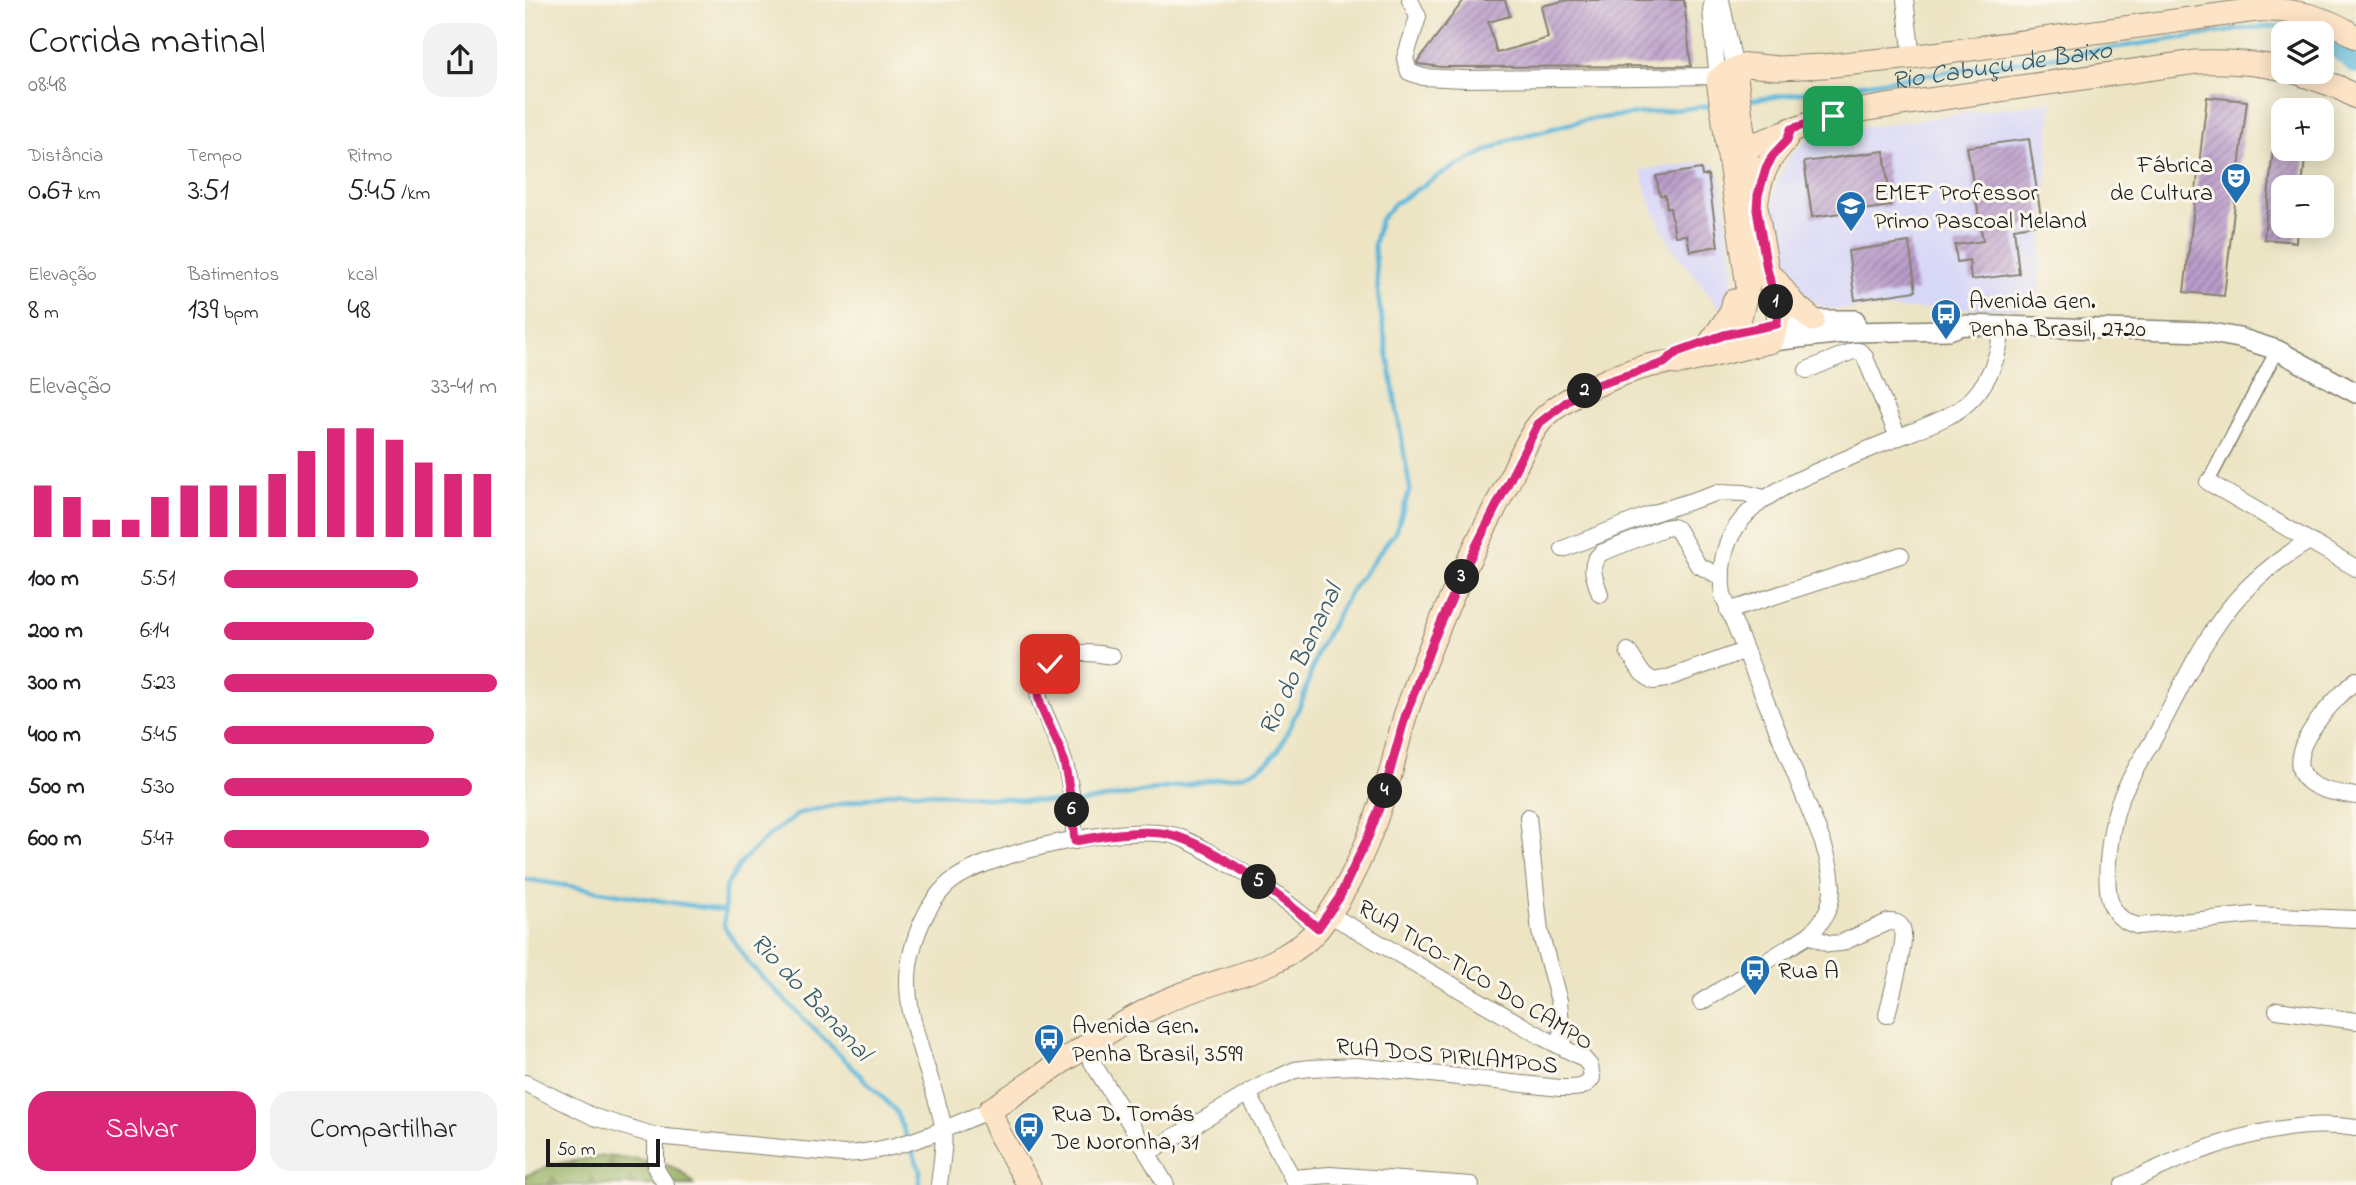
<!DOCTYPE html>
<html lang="pt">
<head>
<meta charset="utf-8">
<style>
	:root { --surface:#fff; --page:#f2f2f2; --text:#202124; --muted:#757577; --accent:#db2777 }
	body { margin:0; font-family:"Indie Flower",sans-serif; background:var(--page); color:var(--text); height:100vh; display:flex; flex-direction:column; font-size:26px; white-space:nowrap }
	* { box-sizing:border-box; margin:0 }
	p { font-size:23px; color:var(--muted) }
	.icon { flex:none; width:38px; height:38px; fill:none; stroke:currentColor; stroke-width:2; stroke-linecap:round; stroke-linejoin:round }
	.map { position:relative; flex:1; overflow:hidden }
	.details { display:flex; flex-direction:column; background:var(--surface); width:525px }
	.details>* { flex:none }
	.tools { position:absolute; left:1746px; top:21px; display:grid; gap:14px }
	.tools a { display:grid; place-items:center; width:63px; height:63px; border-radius:14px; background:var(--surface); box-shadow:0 4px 18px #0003; font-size:35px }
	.scale { position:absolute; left:21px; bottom:18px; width:114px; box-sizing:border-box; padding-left:7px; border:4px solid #1c1c1c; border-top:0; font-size:19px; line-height:24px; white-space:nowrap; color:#1c1c1c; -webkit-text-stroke:5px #fbf7ec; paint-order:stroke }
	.pin { position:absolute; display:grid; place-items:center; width:60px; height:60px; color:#fff; margin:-30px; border-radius:14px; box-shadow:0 4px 10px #0006 }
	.km { position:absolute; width:35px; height:35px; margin:-18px; border-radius:50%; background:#222; color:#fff; font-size:19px; line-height:35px; text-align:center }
	.round { display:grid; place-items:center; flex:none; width:74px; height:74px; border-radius:21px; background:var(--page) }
	.head { display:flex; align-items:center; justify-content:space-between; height:119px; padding:0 28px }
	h1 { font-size:38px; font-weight:600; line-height:52px }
	.stats { display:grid; grid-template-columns:repeat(3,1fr); gap:10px; height:119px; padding:7px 28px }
	.stats div { display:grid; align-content:center }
	.stats b { font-size:30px; font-weight:600 }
	.stats small { font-size:19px; font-weight:400 }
	.stats p { font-size:19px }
	.chart { height:196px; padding:14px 28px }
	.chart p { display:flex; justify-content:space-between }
	.chart svg { width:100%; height:126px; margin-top:7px; stroke:var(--accent); stroke-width:6 }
	.primary-button { display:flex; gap:14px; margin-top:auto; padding:14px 28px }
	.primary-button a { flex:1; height:80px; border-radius:21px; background:var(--accent); color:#fff; font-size:28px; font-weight:600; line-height:80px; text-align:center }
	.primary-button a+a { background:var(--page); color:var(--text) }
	ul { padding:0 28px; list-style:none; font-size:23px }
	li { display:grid; grid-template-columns:112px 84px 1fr; align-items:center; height:52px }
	li i { height:18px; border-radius:9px; background:var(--accent) }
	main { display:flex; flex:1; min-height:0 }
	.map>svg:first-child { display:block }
	.built { fill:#d7d7f8 }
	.forest { fill:url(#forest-firs); stroke:#58663e; stroke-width:2 }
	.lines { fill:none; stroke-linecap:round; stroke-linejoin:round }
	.stream { stroke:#5cb6d9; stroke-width:4.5 }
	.river { stroke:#5cb6d9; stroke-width:28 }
	.building { fill:url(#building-hatch) }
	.pedestrian-casing { stroke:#848070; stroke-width:15 }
	.minor-casing { stroke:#848070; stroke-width:18 }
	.tertiary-casing { stroke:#848070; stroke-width:22 }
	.secondary-casing { stroke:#848070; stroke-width:25 }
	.pedestrian { stroke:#fff; stroke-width:12 }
	.minor { stroke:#fff; stroke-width:16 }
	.tertiary { stroke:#fff; stroke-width:19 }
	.secondary { stroke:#fee4c6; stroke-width:23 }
	.route-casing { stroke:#fff; stroke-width:14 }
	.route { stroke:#db2777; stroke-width:9 }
	.labels { text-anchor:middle; stroke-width:6; stroke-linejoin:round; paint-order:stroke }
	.poi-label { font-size:24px; fill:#1c1c1c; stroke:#fbf7ec; text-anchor:start }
	.street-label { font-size:24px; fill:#1c1c1c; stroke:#fbf7ec }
	.water-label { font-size:26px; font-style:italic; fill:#365a68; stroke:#fbf7ec }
</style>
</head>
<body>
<main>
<section class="details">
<div class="head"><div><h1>Corrida matinal</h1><p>08:48</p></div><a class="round"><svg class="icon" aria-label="share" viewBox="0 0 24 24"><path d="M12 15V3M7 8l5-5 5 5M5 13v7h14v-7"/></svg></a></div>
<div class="stats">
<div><p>Distância</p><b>0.67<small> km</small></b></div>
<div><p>Tempo</p><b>3:51</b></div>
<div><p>Ritmo</p><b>5:45<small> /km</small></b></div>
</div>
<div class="stats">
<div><p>Elevação</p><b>8<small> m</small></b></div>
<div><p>Batimentos</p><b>139<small> bpm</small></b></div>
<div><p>kcal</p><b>48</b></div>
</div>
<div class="chart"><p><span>Elevação</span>33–41 m</p>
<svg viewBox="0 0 160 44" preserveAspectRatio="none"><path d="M5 44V26M15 44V30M25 44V38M35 44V38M45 44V30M55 44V26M65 44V26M75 44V26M85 44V22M95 44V14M105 44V6M115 44V6M125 44V10M135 44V18M145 44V22M155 44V22"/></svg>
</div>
<ul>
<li><b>100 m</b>5:51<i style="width:71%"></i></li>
<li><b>200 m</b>6:14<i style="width:55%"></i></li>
<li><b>300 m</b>5:23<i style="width:100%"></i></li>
<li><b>400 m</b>5:45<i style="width:77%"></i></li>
<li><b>500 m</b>5:30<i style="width:91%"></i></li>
<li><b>600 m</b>5:47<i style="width:75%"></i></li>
</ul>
<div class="primary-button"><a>Salvar</a><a>Compartilhar</a></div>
</section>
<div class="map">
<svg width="1831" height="1185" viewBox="0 0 1831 1185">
	<defs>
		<pattern id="forest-firs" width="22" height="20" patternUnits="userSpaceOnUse" patternTransform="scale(1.75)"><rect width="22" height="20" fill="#95af60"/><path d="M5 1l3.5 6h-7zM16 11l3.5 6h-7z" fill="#798e4e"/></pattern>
		<pattern id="building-hatch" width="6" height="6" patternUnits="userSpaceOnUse" patternTransform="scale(1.75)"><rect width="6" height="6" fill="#ba9cca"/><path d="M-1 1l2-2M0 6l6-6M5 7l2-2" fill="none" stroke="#967ea3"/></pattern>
	</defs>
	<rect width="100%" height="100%" fill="#fbf7ec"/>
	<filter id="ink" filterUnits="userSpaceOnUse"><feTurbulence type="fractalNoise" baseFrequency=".0143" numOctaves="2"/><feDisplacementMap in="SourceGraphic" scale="14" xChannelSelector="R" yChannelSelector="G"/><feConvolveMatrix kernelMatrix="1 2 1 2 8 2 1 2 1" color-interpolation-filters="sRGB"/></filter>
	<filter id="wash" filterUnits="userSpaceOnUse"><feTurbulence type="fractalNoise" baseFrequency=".00686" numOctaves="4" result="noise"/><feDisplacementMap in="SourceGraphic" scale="28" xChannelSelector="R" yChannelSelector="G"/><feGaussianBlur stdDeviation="1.57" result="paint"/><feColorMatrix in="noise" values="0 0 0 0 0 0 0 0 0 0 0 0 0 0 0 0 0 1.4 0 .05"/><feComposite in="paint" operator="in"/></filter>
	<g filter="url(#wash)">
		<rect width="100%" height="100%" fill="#ece4c3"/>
		<!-- built -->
		<g class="built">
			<polygon points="1527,101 1513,309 1305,309 1295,306 1268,286 1257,271 1248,201 1249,188 1264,157 1282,140 1291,135 1328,129"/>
			<polygon points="1179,162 1188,164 1195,175 1209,275 1197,311 1145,245 1126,205 1116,170"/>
		</g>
		<!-- forest -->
		<path class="forest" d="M81 1156C110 1160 151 1157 169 1185H0V1176L28 1164Z"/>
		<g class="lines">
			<!-- stream -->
			<g class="stream">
				<path id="s1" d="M1220 101 1726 28 1756 26 1782 31"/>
				<polyline points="552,803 719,775 742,763 754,749 778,699 793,650 826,590 871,531 885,489 854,302 849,245 855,220 869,204 916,174 984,140 1059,120 1191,105"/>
				<polyline points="0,879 200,911"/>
				<polyline points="382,1138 371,1111 225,965 199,926 200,888 216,862 243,836 275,813 376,791 543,803"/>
				<polyline points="385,1146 395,1170 394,1185"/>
			</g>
			<!-- river -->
			<polyline class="river" points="1797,36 1816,46 1831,60"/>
		</g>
		<g id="blocks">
			<!-- building -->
			<g class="building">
				<polygon points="939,0 980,0 985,16 963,22 972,53 1023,38 1016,6 1043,0 1159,0 1166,66 917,67 893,64 892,62"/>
				<polygon points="1682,97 1722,101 1699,296 1659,292"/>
				<polygon points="1504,139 1517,223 1489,228 1494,274 1446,280 1444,260 1432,262 1430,245 1458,241 1442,147"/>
				<polygon points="1748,149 1781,149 1777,187 1759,187 1759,226 1772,226 1771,242 1739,239"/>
				<polygon points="1359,151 1366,206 1287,217 1279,162"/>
				<polygon points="1176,169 1177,176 1183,175 1193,246 1165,251 1162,235 1150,236 1145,208 1142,208 1140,195 1135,195 1131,176"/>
				<polygon points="1384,242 1391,291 1330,300 1323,251"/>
			</g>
		</g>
	</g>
	<g filter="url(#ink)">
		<use href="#blocks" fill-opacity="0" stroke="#848070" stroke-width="2"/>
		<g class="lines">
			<!-- pedestrian casing -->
			<g class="pedestrian-casing">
				<polyline id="pedestrian" points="1683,482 1752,350"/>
			</g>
			<!-- minor casing -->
			<g class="minor-casing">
				<g id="minor">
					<polyline points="885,0 893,17 880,58 884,72 898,77 939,79 1193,76"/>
					<polyline points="1188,0 1186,10 1193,80"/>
					<polyline points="1196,0 1210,69"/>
					<polyline points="1380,0 1387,57"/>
					<polyline points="1282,370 1328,351 1334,351 1339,355 1373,437"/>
					<polyline points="1683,482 1831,568"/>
					<path d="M1784 541C1750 561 1717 588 1694 622 1669 657 1652 696 1632 733 1619 756 1603 778 1594 803 1586 826 1576 886 1588 908 1593 918 1602 923 1613 926L1729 915 1831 919"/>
					<polyline points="1038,549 1126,514 1194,492 1219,493 1239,498"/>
					<path d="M1075 594C1070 578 1062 566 1076 553L1139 528 1147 527 1152 529 1173 565 1196 577"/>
					<polyline points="1203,611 1376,555"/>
					<polyline points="1103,651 1117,673 1128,681 1140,679 1219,651"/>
					<path d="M1831 680C1811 698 1751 756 1784 782 1797 792 1816 793 1831 796"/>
					<polyline points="1003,817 1015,932 1034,1001 1038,1047"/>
					<path d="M550 841C548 820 548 797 543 776 539 758 532 741 525 725 520 713 513 702 513 689 513 678 520 668 529 662 548 650 566 652 587 656"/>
					<path d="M1284 935 1304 944 1316 943 1363 922C1369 922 1374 922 1377 928 1383 939 1365 1000 1362 1015"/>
					<path d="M1176 1002 1284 935C1314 908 1310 879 1298 843L1198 595C1187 520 1243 492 1302 467 1330 455 1358 443 1387 432 1405 424 1424 418 1439 406 1463 387 1475 355 1477 326"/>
					<polyline points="1752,1010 1831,1021"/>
					<polyline points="559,1049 608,1128 641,1185"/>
					<path d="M0 1083 69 1117 131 1136 319 1154C374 1151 415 1131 465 1110"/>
					<polyline points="723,1093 771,1185"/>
					<polyline points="131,1136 131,1169 141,1185"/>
					<path d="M622 1153 741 1083 770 1070 785 1068 832 1066 1035 1088C1049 1088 1059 1090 1067 1078L1065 1066 1058 1058 1019 1038 804 914"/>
					<polyline points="767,1178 805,1175 946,1185"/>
					<path d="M414 1185C416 1165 421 1141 417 1121 407 1073 377 1016 384 966 388 939 401 905 422 885 457 852 605 822 651 836 666 841 680 850 694 858 729 878 762 901 793 928"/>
					<path d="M1598 1185C1665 1151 1754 1116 1831 1128"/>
				</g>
			</g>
			<!-- tertiary casing -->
			<g class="tertiary-casing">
				<g id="tertiary">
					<polyline points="1253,324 1288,320 1330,320"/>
					<polyline points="1247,341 1327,332 1424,330 1438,325 1681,332 1714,338 1752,350 1831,393"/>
				</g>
			</g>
			<!-- secondary casing -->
			<g class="secondary-casing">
				<g id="secondary">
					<polyline points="1770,72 1813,87 1831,97"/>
					<path d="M1207 134 1212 139 1230 144 1308 115 1355 107 1671 62C1701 61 1729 62 1759 69"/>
					<path d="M1232 200C1234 185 1239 169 1247 157 1255 146 1262 141 1266 129"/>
					<polyline points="1250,279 1268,303 1288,320"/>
					<polyline points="1187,340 1206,313 1209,301"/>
					<path d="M1215 348 1211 332 1223 287 1193 80 1200 74 1222 65 1253 68 1299 66 1387 57 1731 10C1764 8 1803 17 1831 37"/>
					<path d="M504 1185 474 1133 465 1110C521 1073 576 1033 636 1003 687 978 754 974 793 929 829 885 851 825 866 771 871 752 875 732 881 713 908 634 943 557 983 483 991 466 1002 439 1013 425 1032 398 1106 367 1139 363 1144 362 1150 363 1155 363L1247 341 1254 317 1242 269 1219 141 1210 69"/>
				</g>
			</g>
			<!-- pedestrian -->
			<use href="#pedestrian" class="pedestrian"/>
			<!-- minor -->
			<use href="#minor" class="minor"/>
			<!-- tertiary -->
			<use href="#tertiary" class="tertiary"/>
			<!-- secondary -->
			<use href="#secondary" class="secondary"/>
		</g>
	</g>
	<g class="lines" filter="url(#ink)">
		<!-- route casing -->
		<g class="route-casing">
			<path id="route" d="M525 664C519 672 513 678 513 688 512 708 531 735 537 755 545 783 547 812 550 841 577 836 609 830 636 833 683 839 757 898 793 928L814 898 844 835 856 803 880 717 908 641 943 562 1013 424 1048 397 1066 387 1139 363 1152 352 1199 335 1252 324 1253 308 1242 269 1232 210 1233 195 1241 168 1248 155 1262 140 1266 129 1308 116"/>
		</g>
		<!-- route -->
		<use href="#route" class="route"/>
	</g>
	<!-- icons -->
	<defs>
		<g id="theatre-pin" transform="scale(1.575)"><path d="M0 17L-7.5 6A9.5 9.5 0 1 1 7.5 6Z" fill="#1f6fb2" stroke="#fbf7ec"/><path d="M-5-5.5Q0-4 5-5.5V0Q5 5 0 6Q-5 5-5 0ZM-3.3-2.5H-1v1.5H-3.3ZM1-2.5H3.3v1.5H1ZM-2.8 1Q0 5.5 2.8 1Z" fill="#fff"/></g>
		<g id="school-pin" transform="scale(1.575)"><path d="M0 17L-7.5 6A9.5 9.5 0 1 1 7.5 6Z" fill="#1f6fb2" stroke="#fbf7ec"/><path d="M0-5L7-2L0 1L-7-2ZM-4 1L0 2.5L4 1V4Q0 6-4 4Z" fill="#fff"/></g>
		<g id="bus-pin" transform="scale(1.575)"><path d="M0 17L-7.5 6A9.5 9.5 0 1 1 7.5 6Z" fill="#1f6fb2" stroke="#fbf7ec"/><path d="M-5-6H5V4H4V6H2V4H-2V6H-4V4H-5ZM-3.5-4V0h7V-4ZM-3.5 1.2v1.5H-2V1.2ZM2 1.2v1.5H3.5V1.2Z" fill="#fff"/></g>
	</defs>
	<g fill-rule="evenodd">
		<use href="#theatre-pin" x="1711" y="178"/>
		<use href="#school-pin" x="1326" y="206"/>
		<use href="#bus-pin" x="1421" y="314"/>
		<use href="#bus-pin" x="1230" y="970"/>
		<use href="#bus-pin" x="524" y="1039"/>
		<use href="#bus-pin" x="504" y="1127"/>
	</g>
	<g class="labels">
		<!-- poi labels -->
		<g class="poi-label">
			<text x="1688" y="172" text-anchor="end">Fábrica<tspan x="1688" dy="28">de Cultura</tspan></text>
			<text x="1349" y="200">EMEF Professor<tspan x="1349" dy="28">Primo Pascoal Meland</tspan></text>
			<text x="1444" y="308">Avenida Gen.<tspan x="1444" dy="28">Penha Brasil, 2720</tspan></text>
			<text x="1253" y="978">Rua A</text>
			<text x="547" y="1033">Avenida Gen.<tspan x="547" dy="28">Penha Brasil, 3599</tspan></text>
			<text x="527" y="1121">Rua D. Tomás<tspan x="527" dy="28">De Noronha, 31</tspan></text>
		</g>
		<!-- street labels -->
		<g class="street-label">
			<text transform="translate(951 974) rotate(31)" y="8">RUA TICO-TICO DO CAMPO</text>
			<text transform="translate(922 1055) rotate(5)" y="8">RUA DOS PIRILAMPOS</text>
		</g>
		<!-- water labels -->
		<g class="water-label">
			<text dy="9" stroke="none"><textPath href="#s1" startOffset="259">Rio Cabuçu de Baixo</textPath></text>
			<text transform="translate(774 659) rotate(-65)" y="9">Rio do Bananal</text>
			<text transform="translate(287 996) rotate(47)" y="9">Rio do Bananal</text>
		</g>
	</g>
</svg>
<div class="tools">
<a><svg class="icon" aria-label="layers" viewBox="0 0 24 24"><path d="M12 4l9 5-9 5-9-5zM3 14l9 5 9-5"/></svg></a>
<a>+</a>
<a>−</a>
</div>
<div class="scale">50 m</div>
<div class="pin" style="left:1308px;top:116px;background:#1e9e55"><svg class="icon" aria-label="arrive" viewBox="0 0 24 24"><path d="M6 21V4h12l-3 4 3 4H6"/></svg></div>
<div class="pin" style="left:525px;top:664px;background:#d93025"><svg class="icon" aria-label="check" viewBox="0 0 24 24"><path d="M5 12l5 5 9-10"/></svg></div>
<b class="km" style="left:1251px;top:302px">1</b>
<b class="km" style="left:1060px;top:391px">2</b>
<b class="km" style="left:937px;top:577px">3</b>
<b class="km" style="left:860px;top:791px">4</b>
<b class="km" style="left:734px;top:882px">5</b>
<b class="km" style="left:547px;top:810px">6</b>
</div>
</main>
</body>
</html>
